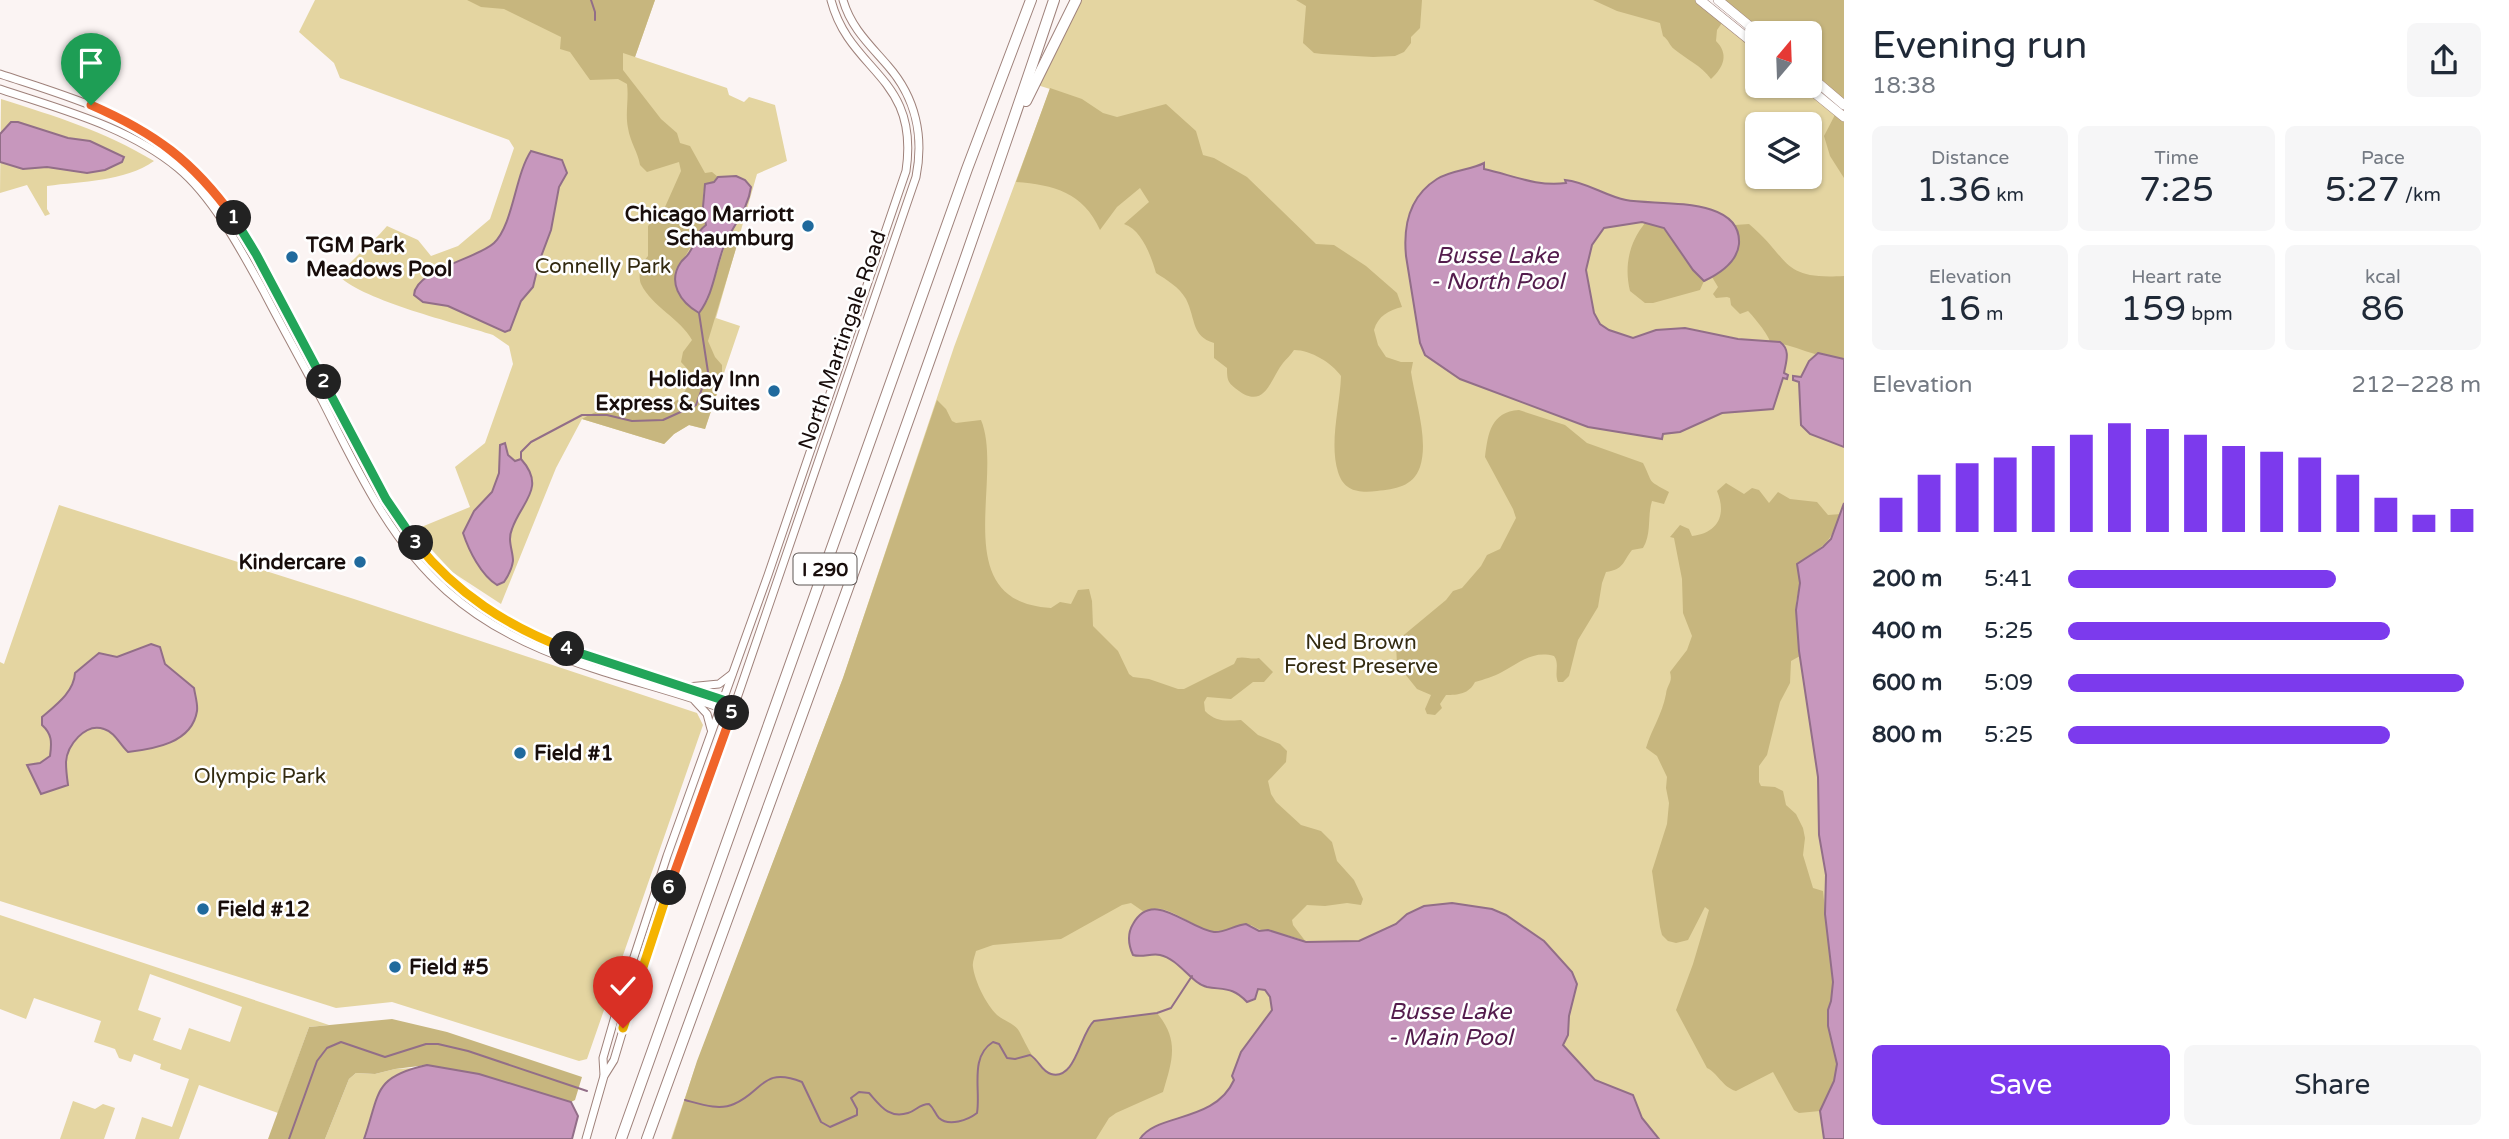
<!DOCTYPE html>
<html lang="en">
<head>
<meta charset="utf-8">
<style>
	:root { --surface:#fff; --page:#f6f6f7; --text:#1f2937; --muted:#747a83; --accent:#7c3aed }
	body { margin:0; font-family:"Varela Round",sans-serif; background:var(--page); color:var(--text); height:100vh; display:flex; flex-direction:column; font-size:26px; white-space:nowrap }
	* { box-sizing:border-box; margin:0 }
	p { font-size:23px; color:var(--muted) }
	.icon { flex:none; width:38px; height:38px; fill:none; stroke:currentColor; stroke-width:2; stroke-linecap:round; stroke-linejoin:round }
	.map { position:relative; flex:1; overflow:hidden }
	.drawer { display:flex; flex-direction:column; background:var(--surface); width:665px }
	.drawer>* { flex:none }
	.needle { width:46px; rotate:19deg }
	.buttons { position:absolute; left:1745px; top:21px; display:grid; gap:14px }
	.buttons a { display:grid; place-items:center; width:77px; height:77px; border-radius:10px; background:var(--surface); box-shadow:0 2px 5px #0004; font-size:35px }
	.pin { position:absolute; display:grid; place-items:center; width:60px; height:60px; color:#fff; margin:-72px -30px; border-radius:50% 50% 50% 0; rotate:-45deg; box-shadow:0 0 7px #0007 }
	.pin .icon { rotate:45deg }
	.km { position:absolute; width:35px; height:35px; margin:-18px; border-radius:50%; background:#222; color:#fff; font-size:19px; line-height:35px; text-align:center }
	.round { display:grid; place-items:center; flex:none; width:74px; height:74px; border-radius:10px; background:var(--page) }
	.headline { display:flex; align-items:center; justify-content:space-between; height:119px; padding:0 28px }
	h1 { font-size:38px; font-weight:600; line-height:52px }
	.metrics { display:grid; grid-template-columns:repeat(3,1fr); gap:10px; height:119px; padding:7px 28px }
	.metrics div { display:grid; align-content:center; border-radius:10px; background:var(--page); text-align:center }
	.metrics b { font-size:35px; font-weight:600 }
	.metrics small { font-size:19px; font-weight:400 }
	.metrics p { font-size:19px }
	.chart { height:196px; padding:14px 28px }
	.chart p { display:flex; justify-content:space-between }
	.chart svg { width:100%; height:126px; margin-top:7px; stroke:var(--accent); stroke-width:6 }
	.action { display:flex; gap:14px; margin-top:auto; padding:14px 28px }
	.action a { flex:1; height:80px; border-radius:10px; background:var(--accent); color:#fff; font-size:28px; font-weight:600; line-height:80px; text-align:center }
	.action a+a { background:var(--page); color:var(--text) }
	ul { padding:0 28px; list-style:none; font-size:23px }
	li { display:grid; grid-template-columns:112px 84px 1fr; align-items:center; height:52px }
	li i { height:18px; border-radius:9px; background:var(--accent) }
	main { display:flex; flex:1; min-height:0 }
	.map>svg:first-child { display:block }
	.green { fill:#e4d5a1; fill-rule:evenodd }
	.forest { fill:#c7b67e }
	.water { fill:#c797bd; stroke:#926e88; stroke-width:2 }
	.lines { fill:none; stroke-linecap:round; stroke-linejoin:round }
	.stream { stroke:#926e88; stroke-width:2 }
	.tertiary-casing { stroke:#9f827b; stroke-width:9 }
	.primary-casing { stroke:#9f827b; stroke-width:10 }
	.motorway-casing { stroke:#9f827b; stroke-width:12 }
	.tertiary { stroke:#fff; stroke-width:7 }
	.primary { stroke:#fff; stroke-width:9 }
	.motorway { stroke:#fff; stroke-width:10 }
	.split-1-casing { stroke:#fff; stroke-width:14 }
	.split-2-casing { stroke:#fff; stroke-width:14 }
	.split-3-casing { stroke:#fff; stroke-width:14 }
	.split-4-casing { stroke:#fff; stroke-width:14 }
	.split-5-casing { stroke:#fff; stroke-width:14 }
	.split-6-casing { stroke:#fff; stroke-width:14 }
	.split-7-casing { stroke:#fff; stroke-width:14 }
	.split-1 { stroke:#f0652b; stroke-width:9 }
	.split-2 { stroke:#22a559; stroke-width:9 }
	.split-3 { stroke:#22a559; stroke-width:9 }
	.split-4 { stroke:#f5b400; stroke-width:9 }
	.split-5 { stroke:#22a559; stroke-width:9 }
	.split-6 { stroke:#f0652b; stroke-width:9 }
	.split-7 { stroke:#f5b400; stroke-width:9 }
	.poi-dot { fill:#206a9d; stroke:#fff; stroke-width:2.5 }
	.labels { text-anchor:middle; stroke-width:5; stroke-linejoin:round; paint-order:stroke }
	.shield { fill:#fff; stroke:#5d5654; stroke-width:2 }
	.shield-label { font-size:19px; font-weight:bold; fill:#180d0b }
	.poi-label { font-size:21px; font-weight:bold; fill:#180d0b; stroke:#fff; text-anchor:start }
	.park-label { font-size:21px; fill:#332b11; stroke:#fff }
	.street-label { font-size:21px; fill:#180d0b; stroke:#fff }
	.water-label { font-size:23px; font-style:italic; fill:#541c4d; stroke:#fff }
</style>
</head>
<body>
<main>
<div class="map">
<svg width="1844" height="1139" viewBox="0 0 1844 1139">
	<rect width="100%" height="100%" fill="#fbf4f3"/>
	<!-- green -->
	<g class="green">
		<path d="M315 0H655L635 57 727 88 729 95 744 102 749 97 775 105 787 161 757 174 716 318 740 326 705 429 689 425 674 434 664 444 582 419 556 468 501 604 452 572 414 530 470 507 455 467 485 443 513 364 509 346 493 335C457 323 364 301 339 276 353 257 372 244 387 226L418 240 431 256 458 246 490 219 514 148 509 140 340 78 334 63 299 32Z"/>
		<path d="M1076 0H1690L1724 20 1757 46V86H1806L1837 111 1844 129V1139H671L695 1068 843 678 954 347 1050 89 1034 84ZM1757 124H1810V177H1757Z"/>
		<path d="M1 99C57 117 102 130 154 161 124 182 82 181 47 186V209L50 214 45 216 27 185 0 193Z"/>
		<polygon points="59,505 354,599 697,713 703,725 587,1059 579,1061 392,1002 336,1008 0,901 0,662 4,664"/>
		<path d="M0 915 329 1025 309 1027 278 1113 199 1085 179 1139H135L142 1117 172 1127 189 1079 160 1069 161 1064 134 1054 131 1062 119 1058 115 1049 94 1042 101 1021 34 998 26 1019 0 1009ZM150 974 242 1007 230 1042 189 1028 181 1050 153 1040 161 1018 138 1010Z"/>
		<path d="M413 1068C371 1085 377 1102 364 1139H325L349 1079 356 1073 375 1074 395 1069Z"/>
		<polygon points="73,1101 95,1109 103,1104 115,1108 104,1139 60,1139"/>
	</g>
	<!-- forest -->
	<g class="forest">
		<path d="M467 0H655L635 57 623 53V70L661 119 677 133 680 143 690 146 705 173 712 172 718 177 714 182 706 184C700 197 704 212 706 226 694 234 691 251 680 263L699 313 708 300 728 236 735 237 738 242 708 341 715 357 722 365V378L705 429 689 425 674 434 664 444 582 419C589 415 596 411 603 410 637 408 684 420 691 373L681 362 683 352 692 340C680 318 652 307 641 284 639 280 640 272 639 267L648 256V226L665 207 681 171 679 162 647 172 640 165C638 152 630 142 628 128 625 114 629 99 627 84L618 79 590 80 570 52 560 49 561 37 504 9 481 7Z"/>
		<polygon points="1296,0 1422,0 1420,28 1411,37 1411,43 1404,52 1395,56 1373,57 1322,54 1314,53 1303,43 1306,6"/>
		<path d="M1593 0H1700L1724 20 1717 30 1716 41C1729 54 1724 67 1711 79 1701 65 1687 60 1674 49 1669 45 1669 40 1663 36L1660 23 1617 11Z"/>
		<polygon points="1718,0 1844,0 1844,105 1810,76 1810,33 1758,33"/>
		<path d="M1050 88 1082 99 1103 113 1117 117 1166 104 1196 131 1203 155 1214 158 1247 177 1316 244 1334 245 1366 266 1397 293 1402 307C1389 310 1378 316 1374 330L1378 345 1386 357 1401 362H1413L1411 372C1415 400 1429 440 1420 467 1413 487 1395 489 1377 491 1360 493 1344 492 1338 472 1329 442 1340 407 1341 376 1332 363 1311 350 1294 350 1291 355 1286 359 1283 363 1271 378 1265 410 1239 391 1228 383 1227 381 1227 368L1214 358V343C1191 336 1196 319 1186 299 1179 287 1167 280 1156 273 1151 256 1142 230 1124 224L1149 202 1140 188 1117 207 1100 230C1083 192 1054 185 1016 182Z"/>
		<polygon points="1837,111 1844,117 1844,178 1830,156 1824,136"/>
		<path d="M1645 223 1661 227 1669 233 1683 257 1704 281 1700 290 1653 303H1645L1630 291C1624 266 1629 243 1645 223Z"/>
		<path d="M1749 224C1791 259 1779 280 1844 276V359L1818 353 1815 354C1800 350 1785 343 1770 342 1769 335 1753 316 1748 311L1740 314 1731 305 1730 298 1727 297 1716 298 1713 294 1718 287 1712 277 1721 271 1739 238 1735 225Z"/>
		<path d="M937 400 946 409 952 421 956 423 981 420C1005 478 945 602 1051 608L1060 602 1071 604 1078 590 1089 589 1092 601 1093 626 1118 651 1129 674 1133 677 1149 679 1178 689H1184L1234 664 1237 658C1245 656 1251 660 1259 658L1273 672 1264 682H1253L1231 699 1207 697 1204 702 1205 711C1216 722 1225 721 1241 720L1258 735 1280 744 1287 751 1286 762 1268 781 1271 794 1276 802 1301 825 1321 831 1332 842 1337 861 1354 880 1363 899 1361 905 1347 903 1325 906 1307 905 1292 920 1293 925 1306 942C1289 932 1267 936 1251 925 1240 928 1228 932 1217 932 1194 932 1167 898 1144 912L1131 903 1122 905 1061 939 993 945 976 951C975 956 972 962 973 967 975 982 986 1004 997 1015 1004 1021 1014 1023 1019 1031 1025 1042 1040 1076 1055 1075 1079 1074 1079 1034 1094 1021L1157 1013C1180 1041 1172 1061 1163 1092L1116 1113 1109 1118 1096 1139H672L697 1061 843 678Z"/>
		<path d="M1519 410 1565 425 1587 443 1643 463C1654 485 1646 479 1669 492L1664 504 1652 501C1647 517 1652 533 1643 548L1632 550C1622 563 1624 569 1606 572L1602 583 1598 607 1578 640 1569 676 1563 682H1558C1554 673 1560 664 1554 656 1533 650 1519 663 1502 672 1493 677 1485 679 1475 682 1469 694 1458 695 1446 695L1440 704 1442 708 1435 715 1427 714 1425 709 1431 695 1417 689 1397 664 1396 645 1399 639 1446 600 1453 591 1462 588 1481 566 1487 555 1500 549 1516 518 1513 509 1485 457C1488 433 1491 412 1519 410Z"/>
		<path d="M1726 483 1744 494 1752 488 1759 490 1769 503 1778 492 1790 499 1817 502 1828 515 1841 514C1827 549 1825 543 1797 564L1800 583 1796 602 1800 656 1791 661 1790 683 1780 702 1767 755 1759 766V782L1761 786 1775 787 1783 791 1786 805 1796 814 1803 828 1805 838 1803 855 1813 888 1823 891 1833 982 1831 1001 1828 1010V1026L1837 1064 1834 1081 1820 1111 1799 1113 1794 1110 1773 1072 1736 1091C1722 1087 1718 1073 1707 1068L1676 1010 1693 964 1709 910 1705 907 1688 940 1676 943 1668 941 1662 935 1660 927 1652 871 1667 824 1669 803 1666 788 1667 777 1657 756 1646 748C1652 728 1662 715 1666 694 1667 684 1673 683 1670 672L1687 650 1692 636 1683 613 1682 579 1674 538 1670 537 1680 525 1689 529 1692 536C1718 533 1727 515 1717 491Z"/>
		<polygon points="392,1019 447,1032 582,1077 575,1100 571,1102 479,1074 427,1065 395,1069 375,1074 356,1073 349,1079 325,1139 268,1139 309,1027"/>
	</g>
	<!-- water -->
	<g class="water">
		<polygon points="11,122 18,122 68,138 90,141 124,157 122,162 105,170 87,173 47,167 23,169 0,162 0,134"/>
		<path d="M531 151 562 160 567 173 559 187 551 230 539 262 533 287 521 301 510 330 505 332 448 306 423 302 414 295C415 270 477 259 494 243 513 225 515 175 531 151Z"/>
		<path d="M1484 163V169C1512 175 1536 187 1566 183L1565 180C1587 182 1605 196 1626 200 1656 206 1742 195 1739 244 1737 263 1719 274 1704 281L1693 270 1664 228 1642 222 1604 228 1592 245 1586 270 1594 313 1600 324 1609 330 1633 338 1656 330 1685 328 1738 339 1780 342C1791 350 1786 362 1784 373L1788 375 1787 379 1783 378 1773 409 1722 413 1680 432 1663 434 1662 439 1588 427 1460 379 1425 355 1420 343 1406 256C1403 225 1410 196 1437 179 1451 170 1471 170 1484 163Z"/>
		<path d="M736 176 745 180 751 187C748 210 733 225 724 246 715 269 714 293 699 313 680 302 667 282 681 262 683 259 687 257 689 253 696 243 695 233 706 225L703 207 705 184 714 182 718 177Z"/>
		<polygon points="1818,353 1844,359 1844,447 1810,434 1801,425 1799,382 1793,380 1793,376 1801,377 1809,361"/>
		<path d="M505 443 508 455 515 461 521 459C547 488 521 502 512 529 507 541 513 550 513 561 512 569 508 576 504 582L497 585C481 575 469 551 463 533L474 511 492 492 499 473 500 445Z"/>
		<polygon points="1844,503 1844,1139 1824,1139 1820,1111 1834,1081 1837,1064 1828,1026 1828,1010 1831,1001 1833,982 1825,914 1826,875 1819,835 1818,777 1799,651 1796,610 1800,583 1797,564 1823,547 1831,539"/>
		<path d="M151 644 160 647 165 664 194 688C195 695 198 704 197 711 192 743 154 749 128 752 120 745 115 732 104 729 85 722 67 746 66 762 66 770 67 778 68 785L41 794 27 765 40 763 50 756C52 742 52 734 42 725V717C56 705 74 692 75 673L99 653 117 657Z"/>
		<path d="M1452 903 1492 909 1506 915 1544 941 1572 972 1577 984 1569 1016 1568 1035 1563 1045 1595 1080 1633 1095 1642 1118 1659 1139H1140C1156 1113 1215 1123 1234 1080L1232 1076 1241 1052 1272 1010 1270 997 1265 990 1258 989 1255 999 1247 1002C1233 987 1225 990 1207 987 1192 984 1179 959 1160 955 1151 953 1142 958 1133 955 1128 944 1127 934 1133 924 1153 888 1188 929 1214 932 1224 933 1235 925 1246 924L1259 931 1268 930 1306 942 1359 941 1396 924 1407 914 1424 906Z"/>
		<path d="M427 1065 479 1074 571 1102 578 1116 572 1139H364C380 1094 372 1077 427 1065Z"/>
	</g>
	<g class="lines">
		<!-- stream -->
		<g class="stream">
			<polyline points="591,0 595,12 595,20"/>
			<polyline points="521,459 521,452 531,442 582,415 607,415 632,421 663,420 696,405 708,372 699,313"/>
			<path d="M685 1100C700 1104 719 1111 734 1104 763 1092 762 1066 802 1082L821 1122 830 1127 857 1115V1109L851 1098 859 1092 869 1093C880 1105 888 1119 908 1113 916 1111 919 1104 929 1104 934 1108 935 1114 939 1118 949 1127 968 1120 977 1113 981 1090 969 1057 993 1042L999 1044 1007 1058 1015 1059 1030 1055C1039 1060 1041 1071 1051 1074 1076 1081 1080 1033 1094 1021L1157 1013 1171 1008 1192 976"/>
			<polyline points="289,1139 317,1061 327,1048 341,1042 385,1057 426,1044 438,1044 468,1051 587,1091"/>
		</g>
		<!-- tertiary casing -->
		<g class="tertiary-casing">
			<g id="tertiary">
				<path d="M0 74C66 96 141 116 193 167 218 193 238 223 256 254L386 499 414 540 448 579 494 615 538 637 580 654 735 704"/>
				<path d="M0 89C62 110 127 126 178 168 213 197 241 250 263 290 282 327 303 364 323 402 357 469 389 540 447 591 529 664 633 675 732 712"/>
				<polyline points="688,687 719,684 732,674"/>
				<polyline points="695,701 707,714 711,729"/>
				<path d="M604 1075 603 1058 618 1006 667 856 768 575 906 171C920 76 850 73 831 0"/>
				<path d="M586 1139 604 1076 614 1060 642 966 735 704 916 177C924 137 916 98 888 66 870 45 851 28 843 0"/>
			</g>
		</g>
		<!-- primary casing -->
		<g class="primary-casing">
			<g id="primary">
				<polyline points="1700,0 1757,46"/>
				<polyline points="1718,0 1758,33"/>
				<polyline points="1810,76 1844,105"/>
				<polyline points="1806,86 1844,117"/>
			</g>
		</g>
		<!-- motorway casing -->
		<g class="motorway-casing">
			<g id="motorway">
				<polyline points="1026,101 1076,0"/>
				<polyline points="621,1139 967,169 1031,0"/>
				<path d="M647 1139C785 760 926 382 1054 0"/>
			</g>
		</g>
		<!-- tertiary -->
		<use href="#tertiary" class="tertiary"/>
		<!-- primary -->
		<use href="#primary" class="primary"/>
		<!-- motorway -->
		<use href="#motorway" class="motorway"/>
	</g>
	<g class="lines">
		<!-- split-1 casing -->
		<g class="split-1-casing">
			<path id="split-1" d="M91 105C155 133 193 161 234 218"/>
		</g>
		<!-- split-2 casing -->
		<g class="split-2-casing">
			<polyline id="split-2" points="234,218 256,254 324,382"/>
		</g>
		<!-- split-3 casing -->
		<g class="split-3-casing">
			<polyline id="split-3" points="324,382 386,499 416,543"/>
		</g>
		<!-- split-4 casing -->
		<g class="split-4-casing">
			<path id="split-4" d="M416 543C457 594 507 626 567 649"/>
		</g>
		<!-- split-5 casing -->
		<g class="split-5-casing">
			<polyline id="split-5" points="567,649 723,700 720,708 732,713"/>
		</g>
		<!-- split-6 casing -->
		<g class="split-6-casing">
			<polyline id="split-6" points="669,888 732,713"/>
		</g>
		<!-- split-7 casing -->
		<g class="split-7-casing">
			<polyline id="split-7" points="623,1028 669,888"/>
		</g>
		<!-- split-1 -->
		<use href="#split-1" class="split-1"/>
		<!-- split-2 -->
		<use href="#split-2" class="split-2"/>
		<!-- split-3 -->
		<use href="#split-3" class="split-3"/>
		<!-- split-4 -->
		<use href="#split-4" class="split-4"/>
		<!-- split-5 -->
		<use href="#split-5" class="split-5"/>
		<!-- split-6 -->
		<use href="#split-6" class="split-6"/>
		<!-- split-7 -->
		<use href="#split-7" class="split-7"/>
	</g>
	<!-- markers -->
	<g class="poi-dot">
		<circle cx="808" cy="226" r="7"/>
		<circle cx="292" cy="257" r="7"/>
		<circle cx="774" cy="391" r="7"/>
		<circle cx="360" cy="562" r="7"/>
		<circle cx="520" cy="753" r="7"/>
		<circle cx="203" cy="909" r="7"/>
		<circle cx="395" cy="967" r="7"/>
	</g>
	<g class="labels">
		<!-- shield labels -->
		<rect class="shield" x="793.5" y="553.5" width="63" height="31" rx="5"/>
		<g class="shield-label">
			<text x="825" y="576">I 290</text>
		</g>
		<!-- poi labels -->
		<g class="poi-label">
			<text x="794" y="221" text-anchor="end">Chicago Marriott<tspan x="794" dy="24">Schaumburg</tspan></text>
			<text x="306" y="252">TGM Park<tspan x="306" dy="24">Meadows Pool</tspan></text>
			<text x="760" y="386" text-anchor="end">Holiday Inn<tspan x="760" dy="24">Express &amp; Suites</tspan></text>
			<text x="346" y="569" text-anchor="end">Kindercare</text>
			<text x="534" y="760">Field #1</text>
			<text x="217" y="916">Field #12</text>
			<text x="409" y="974">Field #5</text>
		</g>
		<!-- park labels -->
		<g class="park-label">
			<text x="603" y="273">Connelly Park</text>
			<text x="1361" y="649">Ned Brown<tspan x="1361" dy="24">Forest Preserve</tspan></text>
			<text x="260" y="783">Olympic Park</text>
		</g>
		<!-- street labels -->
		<g class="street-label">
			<text transform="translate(842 340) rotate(-71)" y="7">North Martingale Road</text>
		</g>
		<!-- water labels -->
		<g class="water-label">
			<text x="1497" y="263">Busse Lake<tspan x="1497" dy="26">- North Pool</tspan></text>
			<text x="1450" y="1019">Busse Lake<tspan x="1450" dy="26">- Main Pool</tspan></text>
		</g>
	</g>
</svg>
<div class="buttons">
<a><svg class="needle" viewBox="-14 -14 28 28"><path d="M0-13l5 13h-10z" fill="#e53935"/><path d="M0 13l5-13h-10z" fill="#747a83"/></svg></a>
<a><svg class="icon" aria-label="layers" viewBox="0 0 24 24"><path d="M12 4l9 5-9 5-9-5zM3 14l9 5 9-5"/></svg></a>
</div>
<div class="pin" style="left:91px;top:105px;background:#1e9e55"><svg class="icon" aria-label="arrive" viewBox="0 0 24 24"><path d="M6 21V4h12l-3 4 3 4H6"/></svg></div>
<div class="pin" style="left:623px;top:1028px;background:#d93025"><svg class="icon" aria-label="check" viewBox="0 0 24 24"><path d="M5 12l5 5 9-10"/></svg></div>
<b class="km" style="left:234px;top:218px">1</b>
<b class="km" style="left:324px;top:382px">2</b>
<b class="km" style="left:416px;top:543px">3</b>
<b class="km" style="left:567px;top:649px">4</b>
<b class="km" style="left:732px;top:713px">5</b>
<b class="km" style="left:669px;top:888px">6</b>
</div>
<section class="drawer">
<div class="headline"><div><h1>Evening run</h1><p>18:38</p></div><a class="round"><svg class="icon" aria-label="share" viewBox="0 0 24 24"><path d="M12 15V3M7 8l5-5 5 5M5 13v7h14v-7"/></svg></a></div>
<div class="metrics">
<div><p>Distance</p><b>1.36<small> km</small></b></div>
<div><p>Time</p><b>7:25</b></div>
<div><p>Pace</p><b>5:27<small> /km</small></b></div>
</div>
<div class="metrics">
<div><p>Elevation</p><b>16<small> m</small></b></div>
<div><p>Heart rate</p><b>159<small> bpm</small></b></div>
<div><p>kcal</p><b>86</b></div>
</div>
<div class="chart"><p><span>Elevation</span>212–228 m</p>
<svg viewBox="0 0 160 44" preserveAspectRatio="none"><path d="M5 44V32M15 44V24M25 44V20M35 44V18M45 44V14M55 44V10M65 44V6M75 44V8M85 44V10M95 44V14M105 44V16M115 44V18M125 44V24M135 44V32M145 44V38M155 44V36"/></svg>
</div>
<ul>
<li><b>200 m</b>5:41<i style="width:65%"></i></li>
<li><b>400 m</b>5:25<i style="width:78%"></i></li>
<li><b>600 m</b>5:09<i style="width:96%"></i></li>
<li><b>800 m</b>5:25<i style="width:78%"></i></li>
</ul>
<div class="action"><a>Save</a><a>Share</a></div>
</section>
</main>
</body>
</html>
